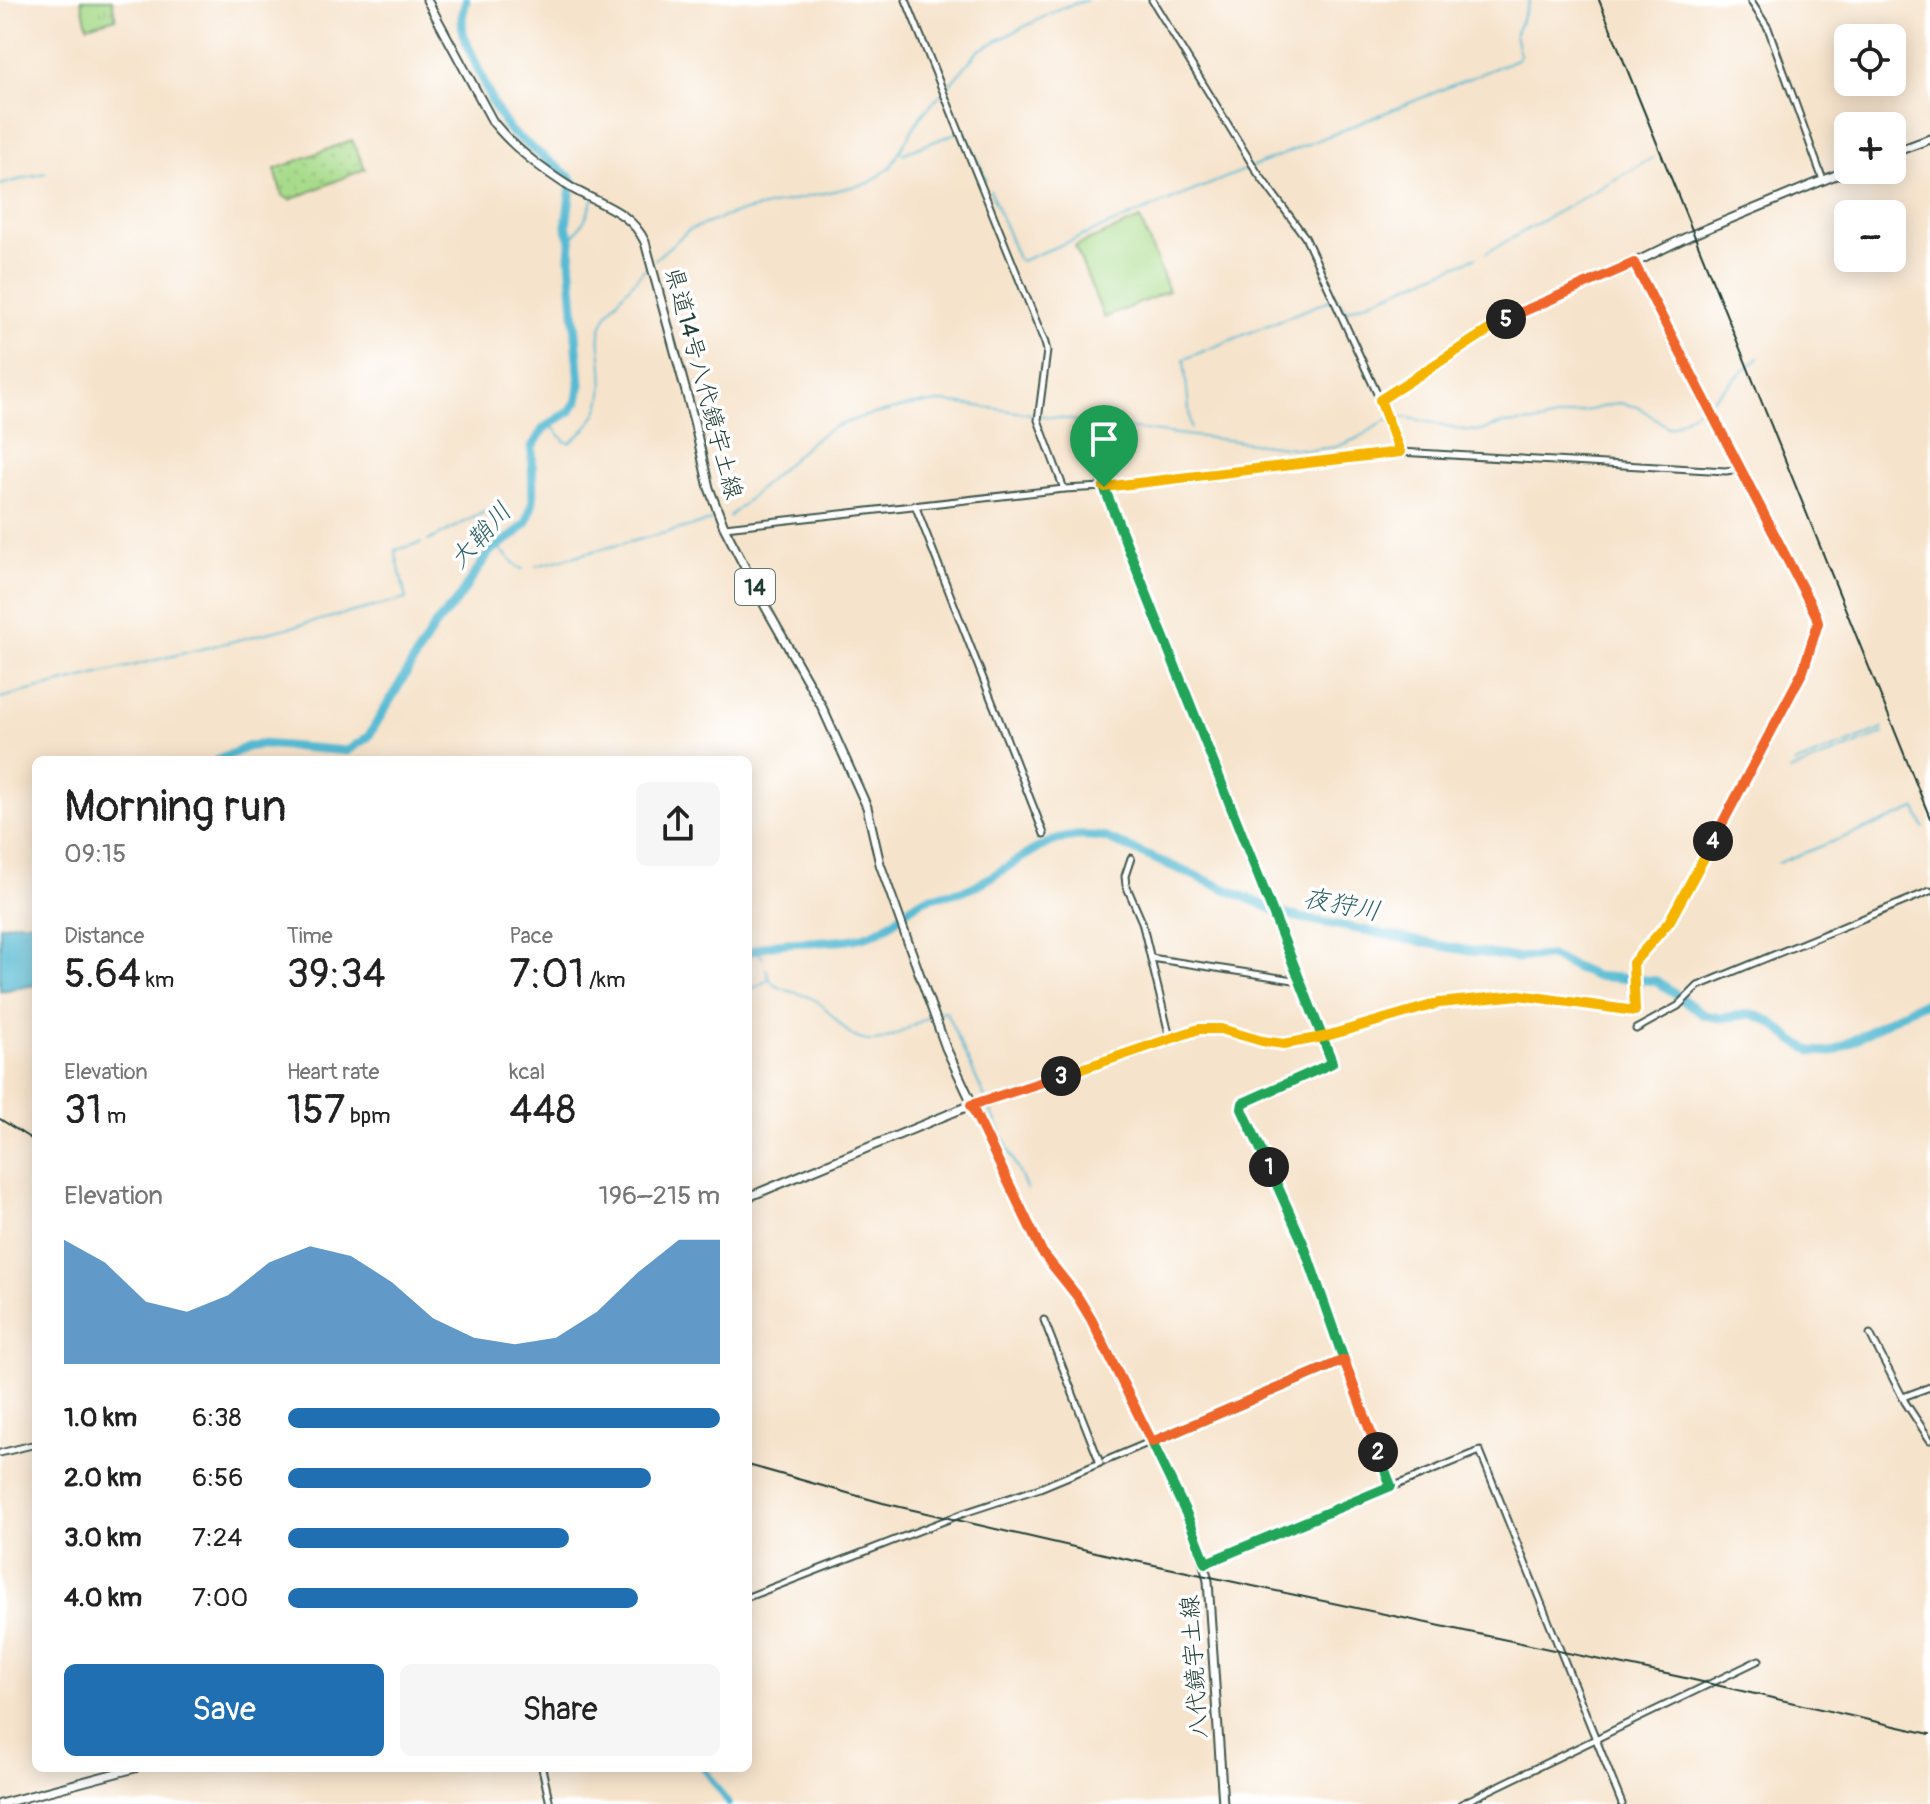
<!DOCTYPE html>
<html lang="en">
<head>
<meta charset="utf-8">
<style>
	:root { --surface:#fff; --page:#f6f6f6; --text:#222; --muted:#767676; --accent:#1f6fb2 }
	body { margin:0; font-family:Pangolin,"Klee One",sans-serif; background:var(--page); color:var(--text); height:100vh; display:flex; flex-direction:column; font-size:30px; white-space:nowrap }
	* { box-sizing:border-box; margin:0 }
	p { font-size:26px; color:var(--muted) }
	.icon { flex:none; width:44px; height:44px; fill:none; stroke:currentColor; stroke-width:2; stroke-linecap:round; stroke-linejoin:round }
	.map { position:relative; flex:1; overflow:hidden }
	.side { position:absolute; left:32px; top:756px; width:720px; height:1016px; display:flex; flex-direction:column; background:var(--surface); border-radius:12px; box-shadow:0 4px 20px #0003 }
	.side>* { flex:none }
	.buttons { position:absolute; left:1834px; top:24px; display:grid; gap:16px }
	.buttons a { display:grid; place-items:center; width:72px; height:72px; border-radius:12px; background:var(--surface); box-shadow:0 4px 20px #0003; font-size:40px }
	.pin { position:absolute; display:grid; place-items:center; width:68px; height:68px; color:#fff; margin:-82px -34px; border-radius:50% 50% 50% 0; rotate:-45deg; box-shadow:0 0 8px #0007 }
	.pin .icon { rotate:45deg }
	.km { position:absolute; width:40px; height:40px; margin:-20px; border-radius:50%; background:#222; color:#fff; font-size:22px; line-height:40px; text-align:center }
	.round { display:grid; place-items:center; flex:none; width:84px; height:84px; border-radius:12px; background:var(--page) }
	.overview { display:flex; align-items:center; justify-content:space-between; height:136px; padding:0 32px }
	h1 { font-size:44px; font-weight:600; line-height:60px }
	.stats { display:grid; grid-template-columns:repeat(3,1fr); gap:12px; height:136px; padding:8px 32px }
	.stats div { display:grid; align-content:center }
	.stats b { font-size:40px; font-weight:600 }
	.stats small { font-size:22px; font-weight:400 }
	.stats p { font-size:22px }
	.chart { height:224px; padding:16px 32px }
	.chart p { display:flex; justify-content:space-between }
	.chart svg { width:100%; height:144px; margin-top:8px; fill:var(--accent); opacity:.7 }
	.button { display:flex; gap:16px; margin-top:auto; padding:16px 32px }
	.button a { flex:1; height:92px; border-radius:12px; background:var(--accent); color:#fff; font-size:32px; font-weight:600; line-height:92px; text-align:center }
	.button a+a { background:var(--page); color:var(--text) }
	ul { padding:0 32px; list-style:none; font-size:26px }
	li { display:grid; grid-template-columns:128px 96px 1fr; align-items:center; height:60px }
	li i { height:20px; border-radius:10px; background:var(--accent) }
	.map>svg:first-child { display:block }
	.grass { fill:url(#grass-dots); stroke:#648c60; stroke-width:2 }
	.park { fill:url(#park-tufts); stroke:#648c60; stroke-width:2 }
	.pitch { fill:#a8db8b; stroke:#648c60; stroke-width:2 }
	.water { fill:#55bad3; stroke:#3a7c84; stroke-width:2 }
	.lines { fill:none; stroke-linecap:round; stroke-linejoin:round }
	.stream { stroke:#55bad3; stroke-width:2 }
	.canal { stroke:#55bad3; stroke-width:6 }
	.river { stroke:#55bad3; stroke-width:9 }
	.minor-casing { stroke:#3f564b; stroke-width:9 }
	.major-casing { stroke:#3f564b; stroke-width:11 }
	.minor { stroke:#fff; stroke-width:5 }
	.major { stroke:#fff; stroke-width:7 }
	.rail { stroke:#1f3d34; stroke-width:2 }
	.split-1-casing { stroke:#fff; stroke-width:16 }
	.split-2-casing { stroke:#fff; stroke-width:16 }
	.split-3-casing { stroke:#fff; stroke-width:16 }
	.split-4-casing { stroke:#fff; stroke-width:16 }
	.split-5-casing { stroke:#fff; stroke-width:16 }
	.split-6-casing { stroke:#fff; stroke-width:16 }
	.split-1 { stroke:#22a559; stroke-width:10 }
	.split-2 { stroke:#22a559; stroke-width:10 }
	.split-3 { stroke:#f0652b; stroke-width:10 }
	.split-4 { stroke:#f5b400; stroke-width:10 }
	.split-5 { stroke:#f0652b; stroke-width:10 }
	.split-6 { stroke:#f5b400; stroke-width:10 }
	.labels { text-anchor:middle; stroke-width:7; stroke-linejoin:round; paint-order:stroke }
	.shield { fill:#fff; stroke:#627771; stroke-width:2 }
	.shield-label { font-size:22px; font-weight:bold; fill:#1f3d34 }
	.street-label { font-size:24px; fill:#1f3d34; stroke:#fff }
	.water-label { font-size:26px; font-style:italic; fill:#2f6264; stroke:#fff }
</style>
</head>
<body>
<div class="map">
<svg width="1930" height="1804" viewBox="0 0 1930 1804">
	<defs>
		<pattern id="grass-dots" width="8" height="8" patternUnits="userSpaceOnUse" patternTransform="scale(2)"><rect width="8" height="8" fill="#a8db8b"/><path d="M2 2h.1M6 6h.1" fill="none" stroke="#90bd79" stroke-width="1.8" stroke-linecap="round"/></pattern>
		<pattern id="park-tufts" width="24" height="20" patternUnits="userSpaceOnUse" patternTransform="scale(2)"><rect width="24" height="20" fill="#a8db8b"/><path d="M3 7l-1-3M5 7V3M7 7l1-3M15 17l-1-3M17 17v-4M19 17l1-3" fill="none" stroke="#90bd79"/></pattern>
	</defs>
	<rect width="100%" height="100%" fill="#fff"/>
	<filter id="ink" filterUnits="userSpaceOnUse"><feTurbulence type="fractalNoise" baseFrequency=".0125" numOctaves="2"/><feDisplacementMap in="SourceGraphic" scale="16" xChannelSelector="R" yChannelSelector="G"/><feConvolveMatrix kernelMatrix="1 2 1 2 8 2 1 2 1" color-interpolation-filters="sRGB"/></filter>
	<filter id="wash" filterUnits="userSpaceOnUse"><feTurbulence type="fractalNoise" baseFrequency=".006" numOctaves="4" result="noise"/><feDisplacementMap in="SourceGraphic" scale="32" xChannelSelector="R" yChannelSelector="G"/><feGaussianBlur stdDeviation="1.8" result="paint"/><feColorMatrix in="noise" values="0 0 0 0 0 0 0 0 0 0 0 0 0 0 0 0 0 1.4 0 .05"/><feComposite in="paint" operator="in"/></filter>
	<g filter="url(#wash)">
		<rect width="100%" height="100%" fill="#f6e3cb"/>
		<!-- grass -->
		<polygon class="grass" points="352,140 365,169 290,200 282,195 275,169"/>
		<!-- park -->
		<polygon class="park" points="81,0 112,0 116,18 87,26"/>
		<!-- pitch -->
		<polygon class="pitch" points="1140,219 1169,291 1104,318 1075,246"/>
		<!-- water -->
		<polygon class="water" points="18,922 36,923 36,985 0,991 0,926"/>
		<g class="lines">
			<!-- stream -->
			<g class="stream">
				<polyline points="946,89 979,50 1061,8 1087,0"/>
				<polyline points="962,131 965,130 986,180"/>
				<polyline points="902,154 956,133"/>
				<polyline points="0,185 45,173"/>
				<polyline points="990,190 1018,259 1021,261 1517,59 1520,55 1515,35 1530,0"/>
				<polyline points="571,240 585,219 595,195 572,179"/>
				<polyline points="1486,253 1654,157"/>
				<polyline points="655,259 689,230 732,214 869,183 890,168 920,117 941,94"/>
				<polyline points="1336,296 1346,311 1477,257"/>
				<polyline points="1710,401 1759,357"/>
				<path d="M550 424 566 442 570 443C604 415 605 399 601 356 600 346 598 335 602 325 610 304 633 284 647 266"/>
				<polyline points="1191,429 1184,359 1330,300"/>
				<polyline points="729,517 813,440 834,427 862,417 917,404 943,402 970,405 1126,428 1311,450 1336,447 1358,438 1388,419 1405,417 1465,430 1481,431 1503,424 1539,422 1619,403 1638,407 1668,427 1673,426 1704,405"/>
				<polyline points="428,541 486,511"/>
				<polyline points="497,546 519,568 523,569"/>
				<polyline points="536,566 711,521"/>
				<polyline points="0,698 406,599 395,550 421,543"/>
				<polyline points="1794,764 1883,729"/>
				<polyline points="1790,771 1884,733"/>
				<polyline points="1778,863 1916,809 1924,828"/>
				<polyline points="756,949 763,958"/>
				<path d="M766 969C768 975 769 981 775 985 786 992 803 993 815 1000 837 1013 845 1043 874 1041 894 1039 913 1024 931 1016"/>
				<polyline points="748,991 768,980"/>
				<polyline points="937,1014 943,1011 946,1012 1027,1190"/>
			</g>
			<!-- canal -->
			<polyline class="canal" points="703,1768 729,1804"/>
			<!-- river -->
			<g class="river">
				<polyline points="218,760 247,747 262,744 347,751 368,737 435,625 456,602 490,551 514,535 527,522 533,501 532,447 544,428 570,411 577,401 580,385 570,259 571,240 566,226 572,179 510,131 494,106 463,34 462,18 466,0"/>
				<path d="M748 953C787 932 840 952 880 930 896 922 909 906 925 899 941 893 957 895 973 887 1021 864 1047 826 1106 838L1287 915 1447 947 1515 958 1550 956 1594 976 1657 981 1704 1015 1721 1018 1752 1014 1770 1021 1794 1041 1812 1051 1831 1052 1838 1049 1915 1006 1930 1002"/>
			</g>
		</g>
	</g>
	<g filter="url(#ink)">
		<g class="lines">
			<!-- minor casing -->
			<g class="minor-casing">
				<g id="minor">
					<polyline points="906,0 1045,343 1047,351 1038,420 1064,489"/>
					<polyline points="1152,0 1257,172 1305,237 1380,400 1400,452"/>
					<polyline points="1750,0 1768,28 1823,180"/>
					<polyline points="1380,400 1507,319 1634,263"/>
					<polyline points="1104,487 1331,1059 1332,1063 1328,1065 1248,1099 1242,1109 1303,1243 1391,1486"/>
					<polyline points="915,505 1044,834"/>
					<polyline points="725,527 1064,489 1104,487 1400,452 1726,471 1739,469"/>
					<polyline points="1131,858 1125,876 1126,885 1142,922 1170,1038"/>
					<polyline points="1151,958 1300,981"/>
					<polyline points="1636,1029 1678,1006 1698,986 1930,891"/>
					<polyline points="1870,1334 1905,1402 1930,1440"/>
					<polyline points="1903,1397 1930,1387"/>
					<polyline points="0,1453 36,1444"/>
					<polyline points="1105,1461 1344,1360"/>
					<polyline points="1206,1563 1480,1451 1622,1804"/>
					<polyline points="748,1597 967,1512 1040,1488 1100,1463 1044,1320"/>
					<polyline points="542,1768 550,1804"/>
					<polyline points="1461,1804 1759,1660"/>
				</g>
			</g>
			<!-- major casing -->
			<g class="major-casing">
				<g id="major">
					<path d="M427 0 493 122C513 147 543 170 570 187 598 204 630 210 645 242L694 421 709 488 724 527 765 606 821 705 867 807 880 864 946 1048 1042 1252 1077 1296 1113 1360 1199 1543 1208 1581 1223 1804"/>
					<polyline points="1892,153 1930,139"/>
					<polyline points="748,1197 971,1105 1199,1029 1221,1029 1262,1041 1284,1044 1323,1037 1439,1003 1519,995 1635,1011 1633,963 1669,922 1736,798 1803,671 1818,623 1816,615 1634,263 1689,236 1848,170"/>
					<polyline points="0,1804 135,1768"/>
				</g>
			</g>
			<!-- minor -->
			<use href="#minor" class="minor"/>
			<!-- major -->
			<use href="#major" class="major"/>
			<!-- rail -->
			<g class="rail">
				<polyline points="1599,0 1930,818"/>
				<polyline points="0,1119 36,1142"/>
				<polyline points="748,1465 883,1503 1126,1559 1685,1678 1930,1734"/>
			</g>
		</g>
	</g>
	<g class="lines" filter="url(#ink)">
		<!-- split-1 casing -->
		<g class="split-1-casing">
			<polyline id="split-1" points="1104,487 1331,1059 1332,1063 1328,1065 1243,1103 1242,1109 1269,1167"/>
		</g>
		<!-- split-2 casing -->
		<g class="split-2-casing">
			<polyline id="split-2" points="1269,1167 1303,1243 1344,1360 1152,1442 1187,1515 1206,1563 1391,1486 1378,1452"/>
		</g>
		<!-- split-3 casing -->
		<g class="split-3-casing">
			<polyline id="split-3" points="1061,1076 971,1105 1042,1252 1077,1296 1091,1319 1152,1442 1344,1360 1378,1452"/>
		</g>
		<!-- split-4 casing -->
		<g class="split-4-casing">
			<polyline id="split-4" points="1061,1076 1199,1029 1221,1029 1262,1041 1284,1044 1323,1037 1439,1003 1519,995 1635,1011 1633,963 1669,922 1713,841"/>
		</g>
		<!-- split-5 casing -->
		<g class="split-5-casing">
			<polyline id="split-5" points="1506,319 1634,263 1816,615 1818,623 1803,671 1713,841"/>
		</g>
		<!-- split-6 casing -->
		<g class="split-6-casing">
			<polyline id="split-6" points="1104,487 1400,452 1380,400 1506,319"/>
		</g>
		<!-- split-1 -->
		<use href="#split-1" class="split-1"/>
		<!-- split-2 -->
		<use href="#split-2" class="split-2"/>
		<!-- split-3 -->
		<use href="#split-3" class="split-3"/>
		<!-- split-4 -->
		<use href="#split-4" class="split-4"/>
		<!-- split-5 -->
		<use href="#split-5" class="split-5"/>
		<!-- split-6 -->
		<use href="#split-6" class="split-6"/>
	</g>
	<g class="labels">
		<!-- shield labels -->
		<rect class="shield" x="735" y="569" width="40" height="36" rx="6"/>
		<g class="shield-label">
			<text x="755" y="595">14</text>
		</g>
		<!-- street labels -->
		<g class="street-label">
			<text transform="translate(704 383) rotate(75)" y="8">県道14号八代鏡宇土線</text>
			<text transform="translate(1194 1667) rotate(-94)" y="8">八代鏡宇土線</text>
		</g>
		<!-- water labels -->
		<g class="water-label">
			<text transform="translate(480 535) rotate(-48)" y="9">大鞘川</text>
			<text transform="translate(1342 904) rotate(11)" y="9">夜狩川</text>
		</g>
	</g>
</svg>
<div class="buttons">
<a><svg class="icon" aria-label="locate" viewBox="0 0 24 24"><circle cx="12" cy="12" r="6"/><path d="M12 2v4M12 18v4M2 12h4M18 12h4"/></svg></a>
<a>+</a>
<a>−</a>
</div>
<div class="pin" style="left:1104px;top:487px;background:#1e9e55"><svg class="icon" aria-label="arrive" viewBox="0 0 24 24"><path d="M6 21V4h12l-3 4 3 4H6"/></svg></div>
<b class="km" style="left:1269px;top:1167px">1</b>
<b class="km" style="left:1378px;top:1452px">2</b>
<b class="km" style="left:1061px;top:1076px">3</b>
<b class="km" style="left:1713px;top:841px">4</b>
<b class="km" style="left:1506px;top:319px">5</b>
<section class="side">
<div class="overview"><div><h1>Morning run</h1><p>09:15</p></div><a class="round"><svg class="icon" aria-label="share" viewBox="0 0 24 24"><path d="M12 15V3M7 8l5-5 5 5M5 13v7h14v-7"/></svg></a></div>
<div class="stats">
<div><p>Distance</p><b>5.64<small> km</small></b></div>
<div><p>Time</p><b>39:34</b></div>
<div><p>Pace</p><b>7:01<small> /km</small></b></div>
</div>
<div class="stats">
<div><p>Elevation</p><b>31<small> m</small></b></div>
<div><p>Heart rate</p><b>157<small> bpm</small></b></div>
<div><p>kcal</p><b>448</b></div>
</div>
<div class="chart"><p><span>Elevation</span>196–215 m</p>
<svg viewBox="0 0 160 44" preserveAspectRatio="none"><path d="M0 44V6L10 13L20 25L30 28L40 23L50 13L60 8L70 11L80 19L90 30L100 36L110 38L120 36L130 28L140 16L150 6L160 6V44z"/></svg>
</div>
<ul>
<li><b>1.0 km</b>6:38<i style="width:100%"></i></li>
<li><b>2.0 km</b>6:56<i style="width:84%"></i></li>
<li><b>3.0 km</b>7:24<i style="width:65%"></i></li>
<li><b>4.0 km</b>7:00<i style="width:81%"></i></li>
</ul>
<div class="button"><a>Save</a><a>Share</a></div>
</section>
</div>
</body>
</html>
